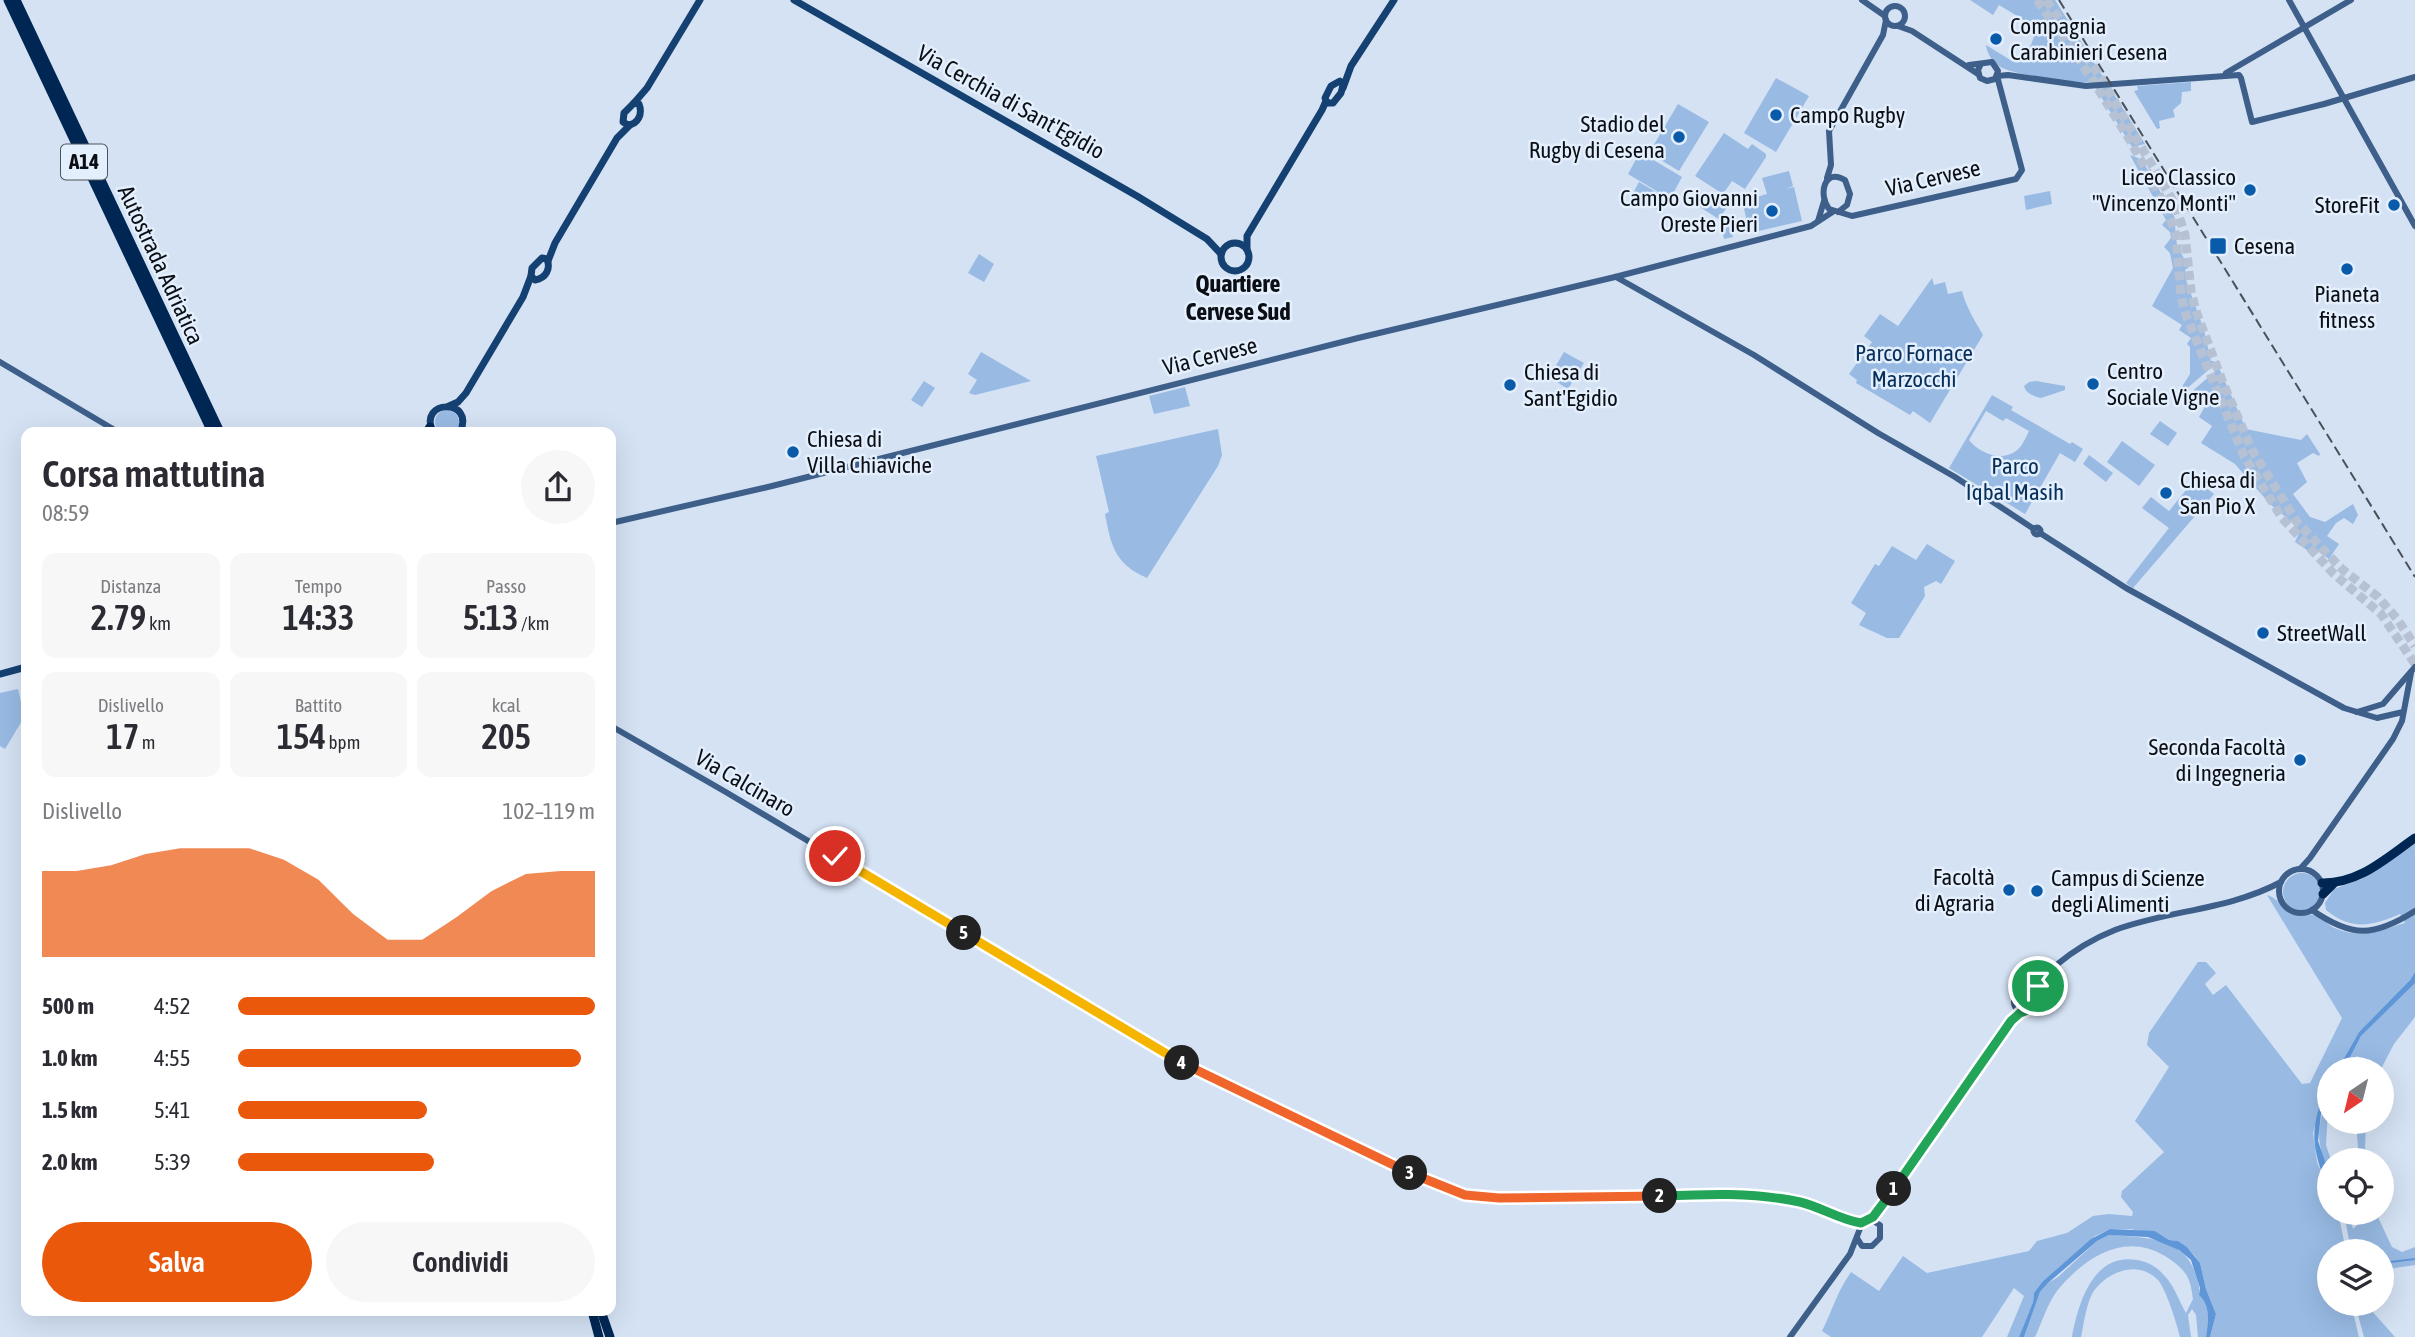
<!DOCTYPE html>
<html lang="it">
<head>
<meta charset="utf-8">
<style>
	:root { --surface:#fff; --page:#f7f7f7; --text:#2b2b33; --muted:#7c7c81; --accent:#ea580c }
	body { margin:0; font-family:"Asap Condensed",sans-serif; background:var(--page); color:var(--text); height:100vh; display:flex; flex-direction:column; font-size:26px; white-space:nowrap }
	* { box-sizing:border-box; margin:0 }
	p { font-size:23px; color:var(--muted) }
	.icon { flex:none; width:38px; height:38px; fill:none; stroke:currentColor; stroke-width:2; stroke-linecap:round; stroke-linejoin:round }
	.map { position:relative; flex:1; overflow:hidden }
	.panel { position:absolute; left:21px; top:427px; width:595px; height:889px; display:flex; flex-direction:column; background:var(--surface); border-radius:14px; box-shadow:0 7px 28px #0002 }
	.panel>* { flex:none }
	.needle { width:46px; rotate:215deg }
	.tools { position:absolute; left:2317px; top:1057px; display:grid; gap:14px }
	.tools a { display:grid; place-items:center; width:77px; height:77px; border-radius:50%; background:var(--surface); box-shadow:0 7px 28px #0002; font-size:35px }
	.pin { position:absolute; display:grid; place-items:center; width:60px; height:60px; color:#fff; margin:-30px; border:4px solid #fff; border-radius:50%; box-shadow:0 2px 7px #0007 }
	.km { position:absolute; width:35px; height:35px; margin:-18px; border-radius:50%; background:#222; color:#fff; font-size:19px; line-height:35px; text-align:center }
	.round { display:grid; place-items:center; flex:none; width:74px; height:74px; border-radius:37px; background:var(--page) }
	.summary { display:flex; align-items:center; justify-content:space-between; height:119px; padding:0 21px }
	h1 { font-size:38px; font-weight:600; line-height:52px }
	.stats { display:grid; grid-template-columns:repeat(3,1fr); gap:10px; height:119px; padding:7px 21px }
	.stats div { display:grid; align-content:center; border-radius:14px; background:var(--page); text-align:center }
	.stats b { font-size:35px; font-weight:600 }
	.stats small { font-size:19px; font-weight:400 }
	.stats p { font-size:19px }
	.chart { height:196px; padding:14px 21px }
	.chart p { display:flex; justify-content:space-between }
	.chart svg { width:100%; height:126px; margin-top:7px; fill:var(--accent); opacity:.7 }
	.primary-button { display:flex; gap:14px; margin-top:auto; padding:14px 21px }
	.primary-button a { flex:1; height:80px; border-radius:42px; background:var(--accent); color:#fff; font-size:28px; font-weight:600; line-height:80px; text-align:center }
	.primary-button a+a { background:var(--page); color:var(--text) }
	ul { padding:0 21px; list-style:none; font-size:23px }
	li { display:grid; grid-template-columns:112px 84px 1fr; align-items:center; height:52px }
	li i { height:18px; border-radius:9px; background:var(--accent) }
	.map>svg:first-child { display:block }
	.green { fill:#98bae3; fill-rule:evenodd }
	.water { fill:#5e96d8 }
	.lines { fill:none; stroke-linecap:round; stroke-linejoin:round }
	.stream { stroke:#5e96d8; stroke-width:2 }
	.highway-tunnel { stroke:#b6c2d3; stroke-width:9; stroke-dasharray:9 4.5; stroke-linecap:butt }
	.secondary { stroke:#3d5f89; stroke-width:6 }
	.primary { stroke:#144172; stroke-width:7 }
	.highway { stroke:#002754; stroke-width:9 }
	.rail { stroke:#49515a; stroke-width:2; stroke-dasharray:10 5; stroke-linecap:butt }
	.split-1-casing { stroke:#fff; stroke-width:14 }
	.split-2-casing { stroke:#fff; stroke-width:14 }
	.split-3-casing { stroke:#fff; stroke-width:14 }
	.split-4-casing { stroke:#fff; stroke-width:14 }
	.split-5-casing { stroke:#fff; stroke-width:14 }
	.split-6-casing { stroke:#fff; stroke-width:14 }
	.split-1 { stroke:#22a559; stroke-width:9 }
	.split-2 { stroke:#22a559; stroke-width:9 }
	.split-3 { stroke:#f0652b; stroke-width:9 }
	.split-4 { stroke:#f0652b; stroke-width:9 }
	.split-5 { stroke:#f5b400; stroke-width:9 }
	.split-6 { stroke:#f5b400; stroke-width:9 }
	.poi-dot { fill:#095aa9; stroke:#e4effd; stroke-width:2.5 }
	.labels { text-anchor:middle; stroke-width:5; stroke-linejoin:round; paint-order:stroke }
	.shield { fill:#e4effd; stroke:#4c525b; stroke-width:2 }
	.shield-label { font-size:21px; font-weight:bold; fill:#0b0f15 }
	.poi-label { font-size:23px; fill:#0b0f15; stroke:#e4effd; text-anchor:start }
	.street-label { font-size:23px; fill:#0b0f15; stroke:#e4effd }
	.park-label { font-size:23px; fill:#062e59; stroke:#e4effd }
	.neighbourhood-label { font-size:24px; font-weight:bold; fill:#0b0f15; stroke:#e4effd }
</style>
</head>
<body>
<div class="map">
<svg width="2415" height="1337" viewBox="0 0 2415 1337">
	<rect width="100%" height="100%" fill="#d4e2f4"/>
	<!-- green -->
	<g class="green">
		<path d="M1970 0H2055L2145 144 2132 147 2092 82C2077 84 2019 75 2005 69 1995 66 1987 55 1986 45L2012 61 2014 59 2017 60 2031 45 2037 28 1999 5 1993 15Z"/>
		<polygon points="1776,78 1809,96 1776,152 1744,133"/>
		<polygon points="2191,82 2191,91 2182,92 2181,103 2173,110 2175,117 2159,121 2160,128 2157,129 2134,91 2138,90 2137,86"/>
		<polygon points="1678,104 1709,122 1679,171 1649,153"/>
		<polygon points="1724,133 1748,149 1752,144 1766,154 1766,157 1745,189 1732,181 1723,194 1695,176"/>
		<polygon points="1640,152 1682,177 1670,199 1628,174"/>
		<polygon points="2130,155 2138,158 2145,165 2174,216 2177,246 2189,267 2185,270 2186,280 2204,330 2211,361 2214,361 2213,366 2184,391 2180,390 2190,374 2190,347 2187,344 2191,338 2179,330 2182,325 2152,306 2173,268 2170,253 2164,247 2171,238 2170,232 2162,225 2166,220"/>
		<polygon points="1789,171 1793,186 1786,189 1794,187 1802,221 1750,233 1742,201 1767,194 1762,178"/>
		<polygon points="1639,182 1668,199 1661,212 1632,195"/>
		<polygon points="2050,191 2052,204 2026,210 2024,196"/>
		<polygon points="1706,194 1727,207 1719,219 1727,217 1733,237 1724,239 1719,219 1698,206"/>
		<polygon points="979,254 994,264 984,282 968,273"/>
		<path d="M1932 278 1934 285 1945 282 1948 294 1962 291C1966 307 1975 321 1983 335L1930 423 1913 411 1910 415 1856 383 1857 380 1849 374 1872 342 1864 336 1880 314 1898 326Z"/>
		<polygon points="981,352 1031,381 975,395 969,393 977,380 968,374"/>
		<polygon points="1564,352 1584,363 1568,389 1549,377"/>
		<polygon points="2219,368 2246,429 2301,440 2307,434 2320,454 2319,456 2313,453 2297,463 2307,482 2293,494 2310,517 2325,522 2353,504 2358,515 2353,524 2344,518 2336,523 2327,536 2339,544 2329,559 2313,548 2310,552 2295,542 2299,533 2295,525 2270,504 2235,464 2201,443 2212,426 2199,417 2204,408 2204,404 2190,393"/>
		<polygon points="924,381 935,388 922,407 911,400"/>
		<path d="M2036 381 2065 386V390L2041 398C2034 396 2026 394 2024 386L2029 382Z"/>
		<polygon points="1185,387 1190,406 1154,414 1149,396"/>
		<path d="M1992 395 2013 407 2011 410 2070 444 2072 442 2083 449 2075 462 2060 453 2025 514 1949 468ZM1986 411 2003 421 2006 418 2029 431C2026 437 2022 447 2016 451 2001 462 1979 453 1969 440Z"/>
		<circle cx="447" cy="422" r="12"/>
		<polygon points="2160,421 2177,433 2168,446 2150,434"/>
		<path d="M1218 429 1222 455 1218 466 1147 578C1115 564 1111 546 1105 514L1109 512 1096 456Z"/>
		<polygon points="2122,441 2155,465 2139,486 2107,462"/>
		<polygon points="2089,455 2113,473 2106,482 2083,464"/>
		<polygon points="2195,479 2214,494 2133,588 2126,583 2169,528 2142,508 2151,497 2169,511"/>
		<polygon points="1927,544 1955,561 1941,584 1936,581 1924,587 1925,596 1899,638 1887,638 1859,625 1866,613 1851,603 1875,564 1879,566 1892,546 1916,560"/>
		<polygon points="18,689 21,702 26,701 26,714 5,749 0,746 0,693"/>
		<path d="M2415 844V972L2410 980 2359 1032 2338 1069H2329V1084L2322 1098 2313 1133 2317 1162 2329 1191V1213H2337L2339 1217 2346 1251H2329V1304H2351L2359 1337H2210L2216 1314 2206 1289 2200 1263 2195 1256 2187 1247 2178 1241 2169 1240 2155 1231 2143 1232 2131 1229H2110L2095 1236 2042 1282 2034 1293 2033 1302 2019 1337H2007L2024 1296 2014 1288 1982 1337H1831L1822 1331C1832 1311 1838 1290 1851 1272L1879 1291 1903 1256 1927 1273 2029 1251 2037 1241 2067 1233 2093 1216 2109 1214 2132 1216 2133 1212 2121 1197 2122 1191 2164 1152 2135 1121 2169 1067 2147 1045 2149 1033 2198 962H2206L2216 973 2205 984 2213 995 2226 985 2302 1084 2310 1083 2342 1018 2267 895C2279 898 2281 909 2292 914 2299 917 2307 913 2314 915 2322 918 2329 926 2337 929 2362 939 2381 930 2405 923L2400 914C2372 926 2351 931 2326 910L2325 903 2334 889 2361 879Z"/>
		<circle cx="2302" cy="892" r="19"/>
		<polygon points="2415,982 2415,1017 2394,1044 2381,1069 2370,1069 2372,1064 2357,1056 2349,1069 2344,1069 2361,1036"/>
		<path d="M2329 1093 2326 1145 2331 1160 2329 1173C2315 1139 2317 1127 2329 1093Z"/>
		<polygon points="2356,1122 2366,1122 2365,1147 2367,1160 2359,1160"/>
		<polygon points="2344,1213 2349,1213 2353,1229 2369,1213 2376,1213 2392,1247 2402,1252 2415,1247 2415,1265 2382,1270 2382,1251 2351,1251"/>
		<path d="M2109 1235C2141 1237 2184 1237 2195 1273 2198 1281 2200 1287 2199 1295 2211 1306 2208 1322 2206 1337H2198L2196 1315 2192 1309 2188 1315 2191 1337H2180C2177 1324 2166 1289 2158 1280 2138 1259 2105 1272 2092 1294 2086 1306 2084 1323 2081 1337H2072C2078 1304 2093 1252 2137 1260 2147 1262 2154 1265 2161 1272 2174 1284 2178 1299 2186 1313L2193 1299C2192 1293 2191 1284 2188 1278 2184 1269 2173 1261 2165 1256 2126 1233 2090 1254 2062 1285 2049 1298 2043 1320 2035 1337H2024L2040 1292 2048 1283 2058 1277 2097 1241Z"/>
		<polygon points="2355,1304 2369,1304 2371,1310 2395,1337 2364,1337"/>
	</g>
	<!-- water -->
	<g class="water">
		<polygon points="2415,972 2415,983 2361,1036 2344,1069 2338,1069 2359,1032 2410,980"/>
		<path d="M2329 1084V1093L2321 1114 2318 1141 2329 1173V1191C2311 1147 2308 1127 2329 1084Z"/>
		<path d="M2110 1229 2155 1231 2169 1240 2178 1241 2187 1247 2200 1263 2206 1289 2216 1314 2210 1337H2206C2208 1322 2211 1306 2199 1295L2200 1288 2191 1260 2179 1250 2148 1237 2109 1235 2097 1241 2048 1283 2040 1292 2024 1337H2019L2033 1302 2034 1293 2042 1282 2091 1239Z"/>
	</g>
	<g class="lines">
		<!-- stream -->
		<polyline class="stream" points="2382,1263 2415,1259"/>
		<!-- highway-tunnel -->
		<g class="highway-tunnel">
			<polyline points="2037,0 2090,76 2131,142 2168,211 2176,235 2181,296 2186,315 2244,456 2282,518 2334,574 2381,614 2415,664"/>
			<polyline points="2046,0 2097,72 2176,206 2185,235 2191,291 2196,311 2223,383 2252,450 2297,522 2342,569 2378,597 2398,620 2415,646"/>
		</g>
		<!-- secondary -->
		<g class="secondary">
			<polyline points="1862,0 1885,16"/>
			<polyline points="2289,0 2415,226"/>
			<circle cx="1895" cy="16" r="10"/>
			<polyline points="1898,26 1912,31 1978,74"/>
			<polyline points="1969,65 1992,62 1998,71 1995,79 1987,81 1980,78 1978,70 1981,64"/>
			<polyline points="2226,73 2351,0"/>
			<polyline points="1827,178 1831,165 1829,131 1883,35 1886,20"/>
			<path d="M1838 212 1847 205 1850 194 1845 180C1824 167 1818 195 1829 209L1852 216 2016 179 2022 170 1997 76 2008 75 2086 86 2239 75 2241 78 2252 122 2324 104 2415 77"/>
			<polyline points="1818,221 1824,201"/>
			<polyline points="1616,277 1754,355 1878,433 1955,477 2034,529"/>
			<polyline points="0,362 118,432"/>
			<polyline points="611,523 772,486 1358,338 1615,277 1811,226 1834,211"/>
			<circle cx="2037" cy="531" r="3.5"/>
			<polyline points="2040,533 2126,588 2344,708 2377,718 2403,712"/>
			<polyline points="2357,712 2383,704 2415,667"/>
			<polyline points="611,726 724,791 1190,1068 1420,1178 1465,1194 1499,1198 1747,1194 1799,1202 1820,1208 1853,1221 1865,1222"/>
			<polyline points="2300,869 2310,858 2393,739 2402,721 2411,673"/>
			<circle cx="2301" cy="891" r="22"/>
			<path d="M2312 910C2352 938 2374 937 2415 911"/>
			<path d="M2027 992C2038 985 2045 975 2055 966 2073 951 2092 939 2115 930 2169 910 2229 910 2281 882"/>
			<circle cx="2024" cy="1002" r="10"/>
			<polyline points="1869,1221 1886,1200 2011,1021 2023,1011"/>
			<polyline points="1790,1337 1850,1254 1861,1226 1873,1221 1880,1225 1880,1238 1872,1246 1862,1246 1857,1238"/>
		</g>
		<!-- primary -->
		<g class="primary">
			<polyline points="794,0 1137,196 1207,239 1221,254"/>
			<polygon points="1340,81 1343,85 1341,93 1333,103 1327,103 1325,98 1331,86"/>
			<polyline points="1343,88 1351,66 1394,0"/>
			<polyline points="634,103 647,88 700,0"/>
			<path d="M634 103 639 104C643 114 638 124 628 125L623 122 624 113Z"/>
			<circle cx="1235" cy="257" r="14"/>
			<polyline points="1247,249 1247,236 1322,110 1326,101"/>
			<path d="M542 258 547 259C551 269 546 278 535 280L531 276 532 268Z"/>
			<polyline points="548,261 555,243 617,138 630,125"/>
			<polyline points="449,406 458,402 466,393 523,297 531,276"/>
			<path d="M433 432C417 399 476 398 460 432"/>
			<polyline points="0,674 26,667"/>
		</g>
		<!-- highway -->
		<g class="highway">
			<polyline points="8,0 212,432"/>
			<polyline points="16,0 220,432"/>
			<polyline points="427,432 430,427"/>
			<path d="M2322 883C2359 884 2386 858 2415 838"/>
			<polyline points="2323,894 2334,883"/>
			<polyline points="592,1311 599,1337"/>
			<polyline points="601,1311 610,1337"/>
		</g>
		<!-- rail -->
		<polyline class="rail" points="2059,0 2415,577"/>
	</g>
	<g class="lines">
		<!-- split-1 casing -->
		<g class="split-1-casing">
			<polyline id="split-1" points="1894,1189 2011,1021 2020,1013 2032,1008 2038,986"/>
		</g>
		<!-- split-2 casing -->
		<g class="split-2-casing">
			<path id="split-2" d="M1660 1196C1707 1194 1753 1192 1800 1202 1821 1207 1840 1220 1861 1223L1873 1217 1894 1189"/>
		</g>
		<!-- split-3 casing -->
		<g class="split-3-casing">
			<polyline id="split-3" points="1410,1173 1465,1195 1499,1198 1660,1196"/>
		</g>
		<!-- split-4 casing -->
		<g class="split-4-casing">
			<polyline id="split-4" points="1182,1063 1410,1173"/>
		</g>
		<!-- split-5 casing -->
		<g class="split-5-casing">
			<polyline id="split-5" points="964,933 1182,1063"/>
		</g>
		<!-- split-6 casing -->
		<g class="split-6-casing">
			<polyline id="split-6" points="835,856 964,933"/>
		</g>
		<!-- split-1 -->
		<use href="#split-1" class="split-1"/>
		<!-- split-2 -->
		<use href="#split-2" class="split-2"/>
		<!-- split-3 -->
		<use href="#split-3" class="split-3"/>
		<!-- split-4 -->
		<use href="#split-4" class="split-4"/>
		<!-- split-5 -->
		<use href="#split-5" class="split-5"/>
		<!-- split-6 -->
		<use href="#split-6" class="split-6"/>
	</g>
	<!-- markers -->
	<g class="poi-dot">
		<circle cx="1996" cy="39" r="7"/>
		<circle cx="1776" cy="115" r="7"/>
		<circle cx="1679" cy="137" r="7"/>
		<circle cx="2250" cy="190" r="7"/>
		<circle cx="2394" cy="205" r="7"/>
		<circle cx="1772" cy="211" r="7"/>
		<rect x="2209" y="237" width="18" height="18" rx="3.5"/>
		<circle cx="2347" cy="269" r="7"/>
		<circle cx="2093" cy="384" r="7"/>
		<circle cx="1510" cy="385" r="7"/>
		<circle cx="793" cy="452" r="7"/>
		<circle cx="2166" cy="493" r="7"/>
		<circle cx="2263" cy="633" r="7"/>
		<circle cx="2300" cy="760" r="7"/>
		<circle cx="2009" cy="890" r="7"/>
		<circle cx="2037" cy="891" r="7"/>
	</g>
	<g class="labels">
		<!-- shield labels -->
		<rect class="shield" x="61" y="144.5" width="46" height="35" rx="5"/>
		<g class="shield-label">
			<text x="84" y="169">A14</text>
		</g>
		<!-- poi labels -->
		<g class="poi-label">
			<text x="2010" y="34">Compagnia<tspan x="2010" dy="26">Carabinieri Cesena</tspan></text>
			<text x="1790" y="123">Campo Rugby</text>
			<text x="1665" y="132" text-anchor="end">Stadio del<tspan x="1665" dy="26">Rugby di Cesena</tspan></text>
			<text x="2236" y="185" text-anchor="end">Liceo Classico<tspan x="2236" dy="26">"Vincenzo Monti"</tspan></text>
			<text x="1758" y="206" text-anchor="end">Campo Giovanni<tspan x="1758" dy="26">Oreste Pieri</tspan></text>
			<text x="2380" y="213" text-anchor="end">StoreFit</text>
			<text x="2234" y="254">Cesena</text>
			<text x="2347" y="302" text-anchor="middle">Pianeta<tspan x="2347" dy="26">fitness</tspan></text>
			<text x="2107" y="379">Centro<tspan x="2107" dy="26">Sociale Vigne</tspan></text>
			<text x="1524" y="380">Chiesa di<tspan x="1524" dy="26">Sant'Egidio</tspan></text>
			<text x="807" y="447">Chiesa di<tspan x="807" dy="26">Villa Chiaviche</tspan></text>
			<text x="2180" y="488">Chiesa di<tspan x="2180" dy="26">San Pio X</tspan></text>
			<text x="2277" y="641">StreetWall</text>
			<text x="2286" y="755" text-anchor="end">Seconda Facoltà<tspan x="2286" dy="26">di Ingegneria</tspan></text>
			<text x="1995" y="885" text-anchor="end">Facoltà<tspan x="1995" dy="26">di Agraria</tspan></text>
			<text x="2051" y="886">Campus di Scienze<tspan x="2051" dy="26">degli Alimenti</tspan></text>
		</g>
		<!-- street labels -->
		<g class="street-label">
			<text transform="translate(1011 102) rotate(29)" y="8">Via Cerchia di Sant'Egidio</text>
			<text transform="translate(1933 178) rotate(-13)" y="8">Via Cervese</text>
			<text transform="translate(161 265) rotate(65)" y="8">Autostrada Adriatica</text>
			<text transform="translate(1210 356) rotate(-14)" y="8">Via Cervese</text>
			<text transform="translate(745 783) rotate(30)" y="8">Via Calcinaro</text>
		</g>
		<!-- park labels -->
		<g class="park-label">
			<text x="1914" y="361">Parco Fornace<tspan x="1914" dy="26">Marzocchi</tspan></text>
			<text x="2015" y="474">Parco<tspan x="2015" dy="26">Iqbal Masih</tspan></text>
		</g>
		<!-- neighbourhood labels -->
		<g class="neighbourhood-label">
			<text x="1238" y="292">Quartiere<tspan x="1238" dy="28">Cervese Sud</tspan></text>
		</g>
	</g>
</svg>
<div class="tools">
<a><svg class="needle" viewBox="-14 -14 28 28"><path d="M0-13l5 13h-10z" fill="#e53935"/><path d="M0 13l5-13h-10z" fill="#7c7c81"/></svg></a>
<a><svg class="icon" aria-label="locate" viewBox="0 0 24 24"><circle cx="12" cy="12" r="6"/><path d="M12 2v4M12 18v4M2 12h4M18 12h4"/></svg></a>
<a><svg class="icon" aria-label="layers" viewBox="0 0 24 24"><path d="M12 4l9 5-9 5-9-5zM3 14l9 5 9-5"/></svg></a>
</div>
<div class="pin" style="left:2038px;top:986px;background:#1e9e55"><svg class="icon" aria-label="arrive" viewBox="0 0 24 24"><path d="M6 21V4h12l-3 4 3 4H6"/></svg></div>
<div class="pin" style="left:835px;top:856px;background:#d93025"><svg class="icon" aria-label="check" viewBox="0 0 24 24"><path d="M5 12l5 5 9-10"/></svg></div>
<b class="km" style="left:1894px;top:1189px">1</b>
<b class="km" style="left:1660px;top:1196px">2</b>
<b class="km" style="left:1410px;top:1173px">3</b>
<b class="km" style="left:1182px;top:1063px">4</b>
<b class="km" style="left:964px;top:933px">5</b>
<section class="panel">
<div class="summary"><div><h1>Corsa mattutina</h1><p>08:59</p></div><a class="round"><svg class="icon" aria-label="share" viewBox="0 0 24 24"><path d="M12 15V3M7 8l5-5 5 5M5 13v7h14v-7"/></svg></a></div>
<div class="stats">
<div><p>Distanza</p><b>2.79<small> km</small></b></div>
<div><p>Tempo</p><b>14:33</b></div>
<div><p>Passo</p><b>5:13<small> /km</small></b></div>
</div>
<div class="stats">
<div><p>Dislivello</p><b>17<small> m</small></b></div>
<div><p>Battito</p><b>154<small> bpm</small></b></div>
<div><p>kcal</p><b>205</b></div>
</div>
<div class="chart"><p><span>Dislivello</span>102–119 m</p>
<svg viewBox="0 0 160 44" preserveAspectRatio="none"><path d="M0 44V14L10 14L20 12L30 8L40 6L50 6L60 6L70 10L80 17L90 29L100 38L110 38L120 30L130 21L140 15L150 14L160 14V44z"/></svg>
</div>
<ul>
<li><b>500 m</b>4:52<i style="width:100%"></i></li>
<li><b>1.0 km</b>4:55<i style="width:96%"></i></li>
<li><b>1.5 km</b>5:41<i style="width:53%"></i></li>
<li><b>2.0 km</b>5:39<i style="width:55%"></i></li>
</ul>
<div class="primary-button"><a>Salva</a><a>Condividi</a></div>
</section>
</div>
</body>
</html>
